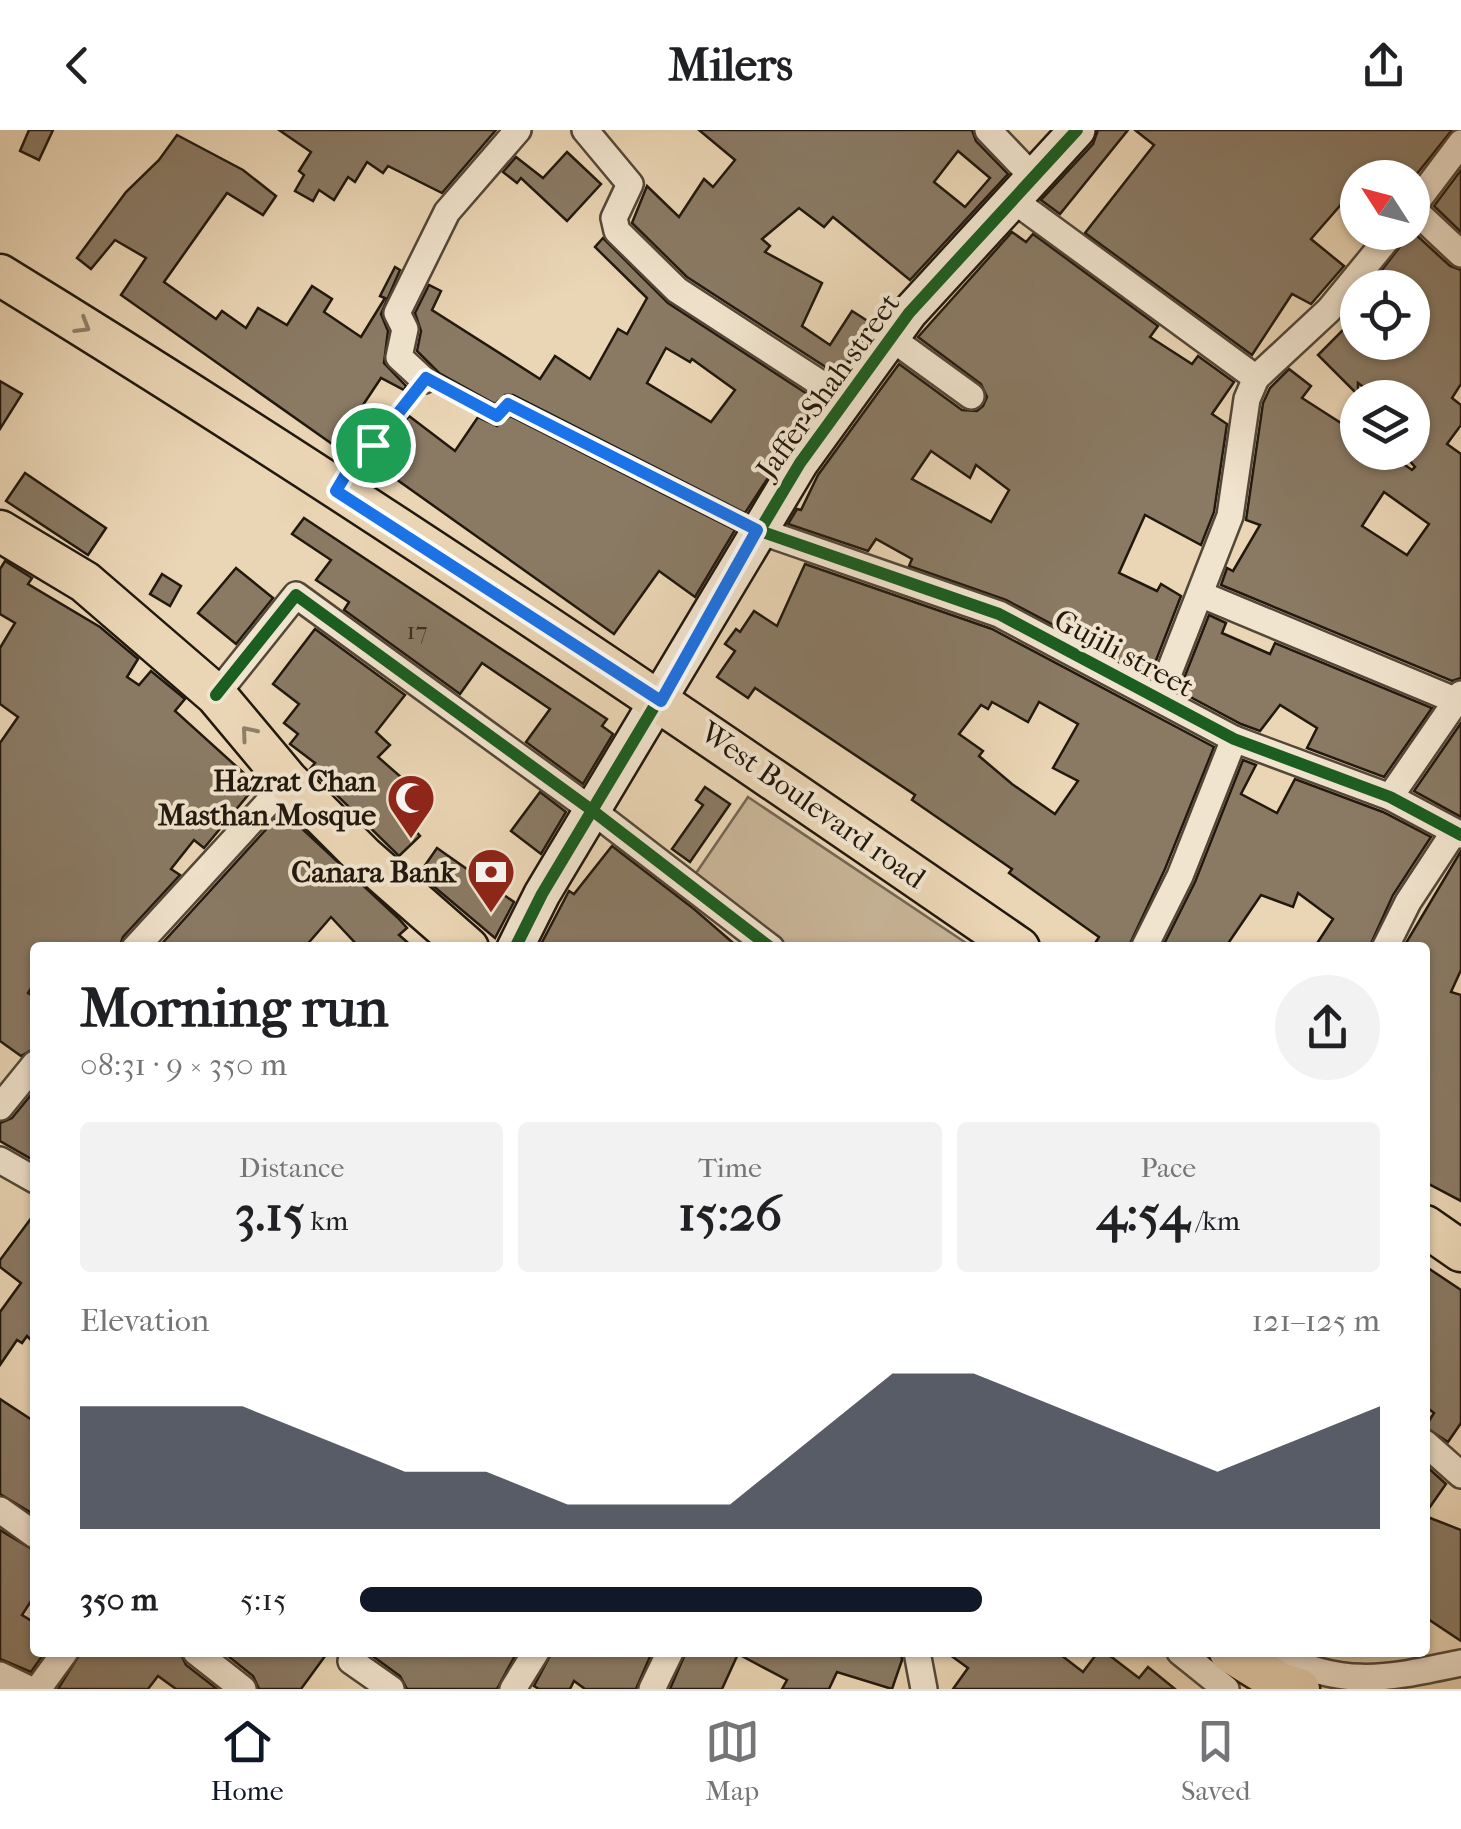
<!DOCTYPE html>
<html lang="en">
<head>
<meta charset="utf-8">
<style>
	:root { --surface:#fff; --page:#f2f2f2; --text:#202124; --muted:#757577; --line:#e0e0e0; --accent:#111827 }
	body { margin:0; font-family:"IM FELL French Canon",serif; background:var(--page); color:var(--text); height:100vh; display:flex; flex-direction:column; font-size:38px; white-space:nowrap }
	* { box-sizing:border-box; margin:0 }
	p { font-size:32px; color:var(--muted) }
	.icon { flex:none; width:55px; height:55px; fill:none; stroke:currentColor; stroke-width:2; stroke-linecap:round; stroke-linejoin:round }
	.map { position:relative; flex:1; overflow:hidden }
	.details { position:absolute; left:30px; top:812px; width:1400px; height:715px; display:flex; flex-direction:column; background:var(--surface); border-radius:10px; box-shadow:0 2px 8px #0004 }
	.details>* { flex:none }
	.needle { width:65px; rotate:306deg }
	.tools { position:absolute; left:1340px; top:30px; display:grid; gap:20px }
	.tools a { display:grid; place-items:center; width:90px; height:90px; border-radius:50%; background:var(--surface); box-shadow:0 2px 8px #0004; font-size:50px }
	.pin { position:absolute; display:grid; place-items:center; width:85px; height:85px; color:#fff; margin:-42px; border:5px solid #fff; border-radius:50%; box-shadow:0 2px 10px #0007 }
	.round { display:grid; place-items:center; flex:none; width:105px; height:105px; border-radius:52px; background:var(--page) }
	.head { display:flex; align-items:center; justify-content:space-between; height:170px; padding:0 50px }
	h1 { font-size:55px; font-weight:700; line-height:75px }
	.stats { display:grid; grid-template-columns:repeat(3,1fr); gap:15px; height:170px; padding:10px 50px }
	.stats div { display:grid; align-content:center; border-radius:10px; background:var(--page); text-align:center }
	.stats b { font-size:50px; font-weight:700 }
	.stats small { font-size:28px; font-weight:400 }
	.stats p { font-size:28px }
	.chart { height:280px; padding:20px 50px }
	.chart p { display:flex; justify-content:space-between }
	.chart svg { width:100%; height:180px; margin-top:10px; fill:var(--accent); opacity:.7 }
	ul { padding:0 50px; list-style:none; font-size:32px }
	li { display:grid; grid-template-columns:160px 120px 1fr; align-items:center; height:75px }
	li i { height:25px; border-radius:12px; background:var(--accent) }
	header { display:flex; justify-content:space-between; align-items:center; height:130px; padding:0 50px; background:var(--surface); font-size:45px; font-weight:700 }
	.menu { display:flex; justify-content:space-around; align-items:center; height:140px; border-top:2px solid var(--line); background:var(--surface); font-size:28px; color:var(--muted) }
	.menu a { display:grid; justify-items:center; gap:5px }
	.menu .active { color:var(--accent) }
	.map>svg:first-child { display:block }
	.green { fill:#c8b598; stroke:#746653; stroke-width:2.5 }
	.building { fill:#8a7a64; stroke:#21180e; stroke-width:2.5; fill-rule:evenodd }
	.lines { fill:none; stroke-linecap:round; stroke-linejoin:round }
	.lane-casing { stroke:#534738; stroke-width:18 }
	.street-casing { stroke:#534738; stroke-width:30 }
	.secondary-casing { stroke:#21180e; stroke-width:40 }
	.primary-casing { stroke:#21180e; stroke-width:45 }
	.lane { stroke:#f1e4ce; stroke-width:12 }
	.street { stroke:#f1e4ce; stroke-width:25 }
	.secondary { stroke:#f1e4ce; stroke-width:35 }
	.primary { stroke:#ead5b4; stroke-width:40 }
	.cycleway-casing { stroke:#f1e4ce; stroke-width:19 }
	.cycleway { stroke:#1b5e20; stroke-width:12 }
	.oneway { stroke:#908069 }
	.route-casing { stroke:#fff; stroke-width:20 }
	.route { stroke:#1a73e8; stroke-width:12 }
	.labels { text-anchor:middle; stroke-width:8; stroke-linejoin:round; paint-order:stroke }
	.number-label { font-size:25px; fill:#3b3024 }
	.street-label { font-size:30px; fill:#21180e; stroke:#f1e4ce }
	.poi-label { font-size:30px; font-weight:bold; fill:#21180e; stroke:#f1e4ce; text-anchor:end }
</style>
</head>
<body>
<header><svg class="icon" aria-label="back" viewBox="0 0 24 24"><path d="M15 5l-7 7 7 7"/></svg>Milers<svg class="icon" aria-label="share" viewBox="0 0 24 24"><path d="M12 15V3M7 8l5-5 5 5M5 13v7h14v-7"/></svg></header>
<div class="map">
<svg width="1461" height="1559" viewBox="0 0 1461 1559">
	<rect width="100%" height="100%" fill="#ead5b4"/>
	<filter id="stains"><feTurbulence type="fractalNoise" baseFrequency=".002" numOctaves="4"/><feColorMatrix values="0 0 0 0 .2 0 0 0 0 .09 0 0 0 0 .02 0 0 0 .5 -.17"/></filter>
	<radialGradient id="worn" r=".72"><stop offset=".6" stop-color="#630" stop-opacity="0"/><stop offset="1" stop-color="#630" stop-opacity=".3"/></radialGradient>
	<!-- green -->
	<polygon class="green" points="748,667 972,817 781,817 692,749"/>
	<!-- building -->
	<g class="building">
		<polygon points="29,0 53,0 39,30 20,21"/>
		<polygon points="279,0 496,0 442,63 388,36 383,43 367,32 355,52 348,47 334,70 319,60 313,71 295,61 304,45 299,41 311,22"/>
		<path d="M699 0H972L976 11 1008 44 910 150 833 87 824 97 799 78 762 109 770 116 765 122 822 153 802 196 830 215 852 181 874 195 838 245 687 147 632 93 647 56 679 87 704 49 713 57 735 30ZM958 21 990 48 965 77 934 52Z"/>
		<polygon points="1098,0 1128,0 1060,84 1041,70 1093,14"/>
		<polygon points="1135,0 1452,0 1412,50 1358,48 1358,80 1345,70 1311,109 1344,136 1311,174 1292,164 1252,225 1085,103 1154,15"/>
		<polygon points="177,5 243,40 276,66 263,85 227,63 164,152 216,189 222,181 246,198 258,178 287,195 312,156 332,169 324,182 361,207 385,168 380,166 395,137 400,140 381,184 388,201 384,233 406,256 404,260 381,248 361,278 380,291 356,320 347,313 342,321 121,165 146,128 115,110 91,139 77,128 126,62 159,30"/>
		<polygon points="567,22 601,54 567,91 521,48 517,53 503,42 516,27 543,48"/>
		<polygon points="1461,40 1461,102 1434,76"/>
		<path d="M1412 101 1450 136 1461 140V254L1452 268 1461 275V295L1447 314 1461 324V548L1452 551 1221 455 1227 438 1233 441 1260 395 1246 390 1263 273 1270 258 1289 239 1311 256 1302 268 1358 304V322H1386L1412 340 1415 337 1402 322H1412V268H1378L1358 253V265L1318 225 1351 192 1345 186 1358 171V212H1412V158H1400L1389 149 1382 158H1368ZM1384 362 1429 394 1407 425 1362 396Z"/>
		<path d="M1012 102 1026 112 1033 104 1158 196 1150 207 1192 234 1198 226 1234 252 1212 284 1227 294 1214 382 1201 415 1145 385 1119 443 1157 461 1161 454 1181 466 1150 546 1006 470 909 436 912 429 876 409 868 421 788 394 797 379 801 380 818 345 899 234 962 280 977 281 983 276 987 267 981 254 918 207ZM931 321 970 348 976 335 1009 360 991 392 912 349Z"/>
		<path d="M603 108 668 173 818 271 745 383 513 265H505L495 274 439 243 417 221 421 201 415 183 429 155 441 161 432 180 540 249 555 226 590 249 618 199 627 204 647 168 595 117ZM666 218 690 232 692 229 735 260 711 292 647 253Z"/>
		<polygon points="0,251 22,264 0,299"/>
		<polygon points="409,286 455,321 478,287 497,296 510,286 735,400 695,467 659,441 614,504 372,332"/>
		<polygon points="25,343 106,398 88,425 6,371"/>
		<polygon points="304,388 607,589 602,596 613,604 583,654 526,612 550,579 482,533 460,564 344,480 349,472 316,450 331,430 292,404"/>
		<polygon points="5,431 32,448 28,454 100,497 138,529 127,547 139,555 151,541 185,569 175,581 247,646 244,650 254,658 204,718 194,710 171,739 180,745 123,807 119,818 35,818 35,852 28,863 35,868 35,918 21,926 0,911 0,613 18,587 0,574 0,518 15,493 0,484 0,439"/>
		<path d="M805 434 992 499 1214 617 1165 739 1128 818H1092L1099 807 1009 743 1012 739 912 670 915 665 755 558 748 568 717 547 735 521 725 514 736 499 740 502 754 481 777 496ZM992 572 1028 592 1039 572 1078 594 1053 638 1078 651 1055 684 1012 654 979 626 983 621 959 604 981 575 988 579Z"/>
		<polygon points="236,438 273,468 236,514 198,483"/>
		<polygon points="162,444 181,456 170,476 150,464"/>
		<polygon points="1209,485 1226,493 1222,503 1270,524 1275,513 1432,578 1384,647 1307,618 1317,598 1280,575 1260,601 1241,594 1179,561"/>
		<polygon points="315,499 405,565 376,602 390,615 378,627 426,669 406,690 420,706 399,726 310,639 315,633 290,614 298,604 284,593 299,574 273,554"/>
		<polygon points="1461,593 1461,687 1414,661"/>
		<polygon points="1243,630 1256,635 1241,664 1277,683 1295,649 1383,682 1431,707 1393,765 1369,818 1314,818 1333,789 1298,763 1293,777 1261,765 1225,818 1162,818 1195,752"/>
		<polygon points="705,657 730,674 690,732 672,719 703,675 696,670"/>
		<polygon points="540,662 566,682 541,724 511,701"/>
		<polygon points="280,684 292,698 296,693 398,788 407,798 399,805 414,818 360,818 331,787 304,818 158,818"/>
		<polygon points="612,716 694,779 739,818 539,818 569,761 574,764"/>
		<polygon points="437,718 514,772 495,808 419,744"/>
		<polygon points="1461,721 1461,840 1451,862 1461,865 1461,1071 1425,1052 1425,818 1403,818"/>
		<polygon points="35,960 35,1031 0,1011 0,993 12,988"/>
		<polygon points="35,1083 35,1214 27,1206 22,1213 17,1210 0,1235 0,1182 21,1153 0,1137 0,1130"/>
		<polygon points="1425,1136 1461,1160 1461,1293 1448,1312 1425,1297 1434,1283 1425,1276"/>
		<polygon points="0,1269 35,1292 35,1385 0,1364"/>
		<polygon points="1425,1335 1446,1354 1425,1384"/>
		<polygon points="1425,1386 1461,1400 1461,1511 1425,1487"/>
		<polygon points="0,1400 35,1421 35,1465 22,1485 35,1493 35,1522 45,1522 31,1542 0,1529"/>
		<polygon points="81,1522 180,1522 186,1535 217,1559 176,1559 158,1546 148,1559 58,1559"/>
		<polygon points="223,1522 328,1522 301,1559 259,1559 253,1546"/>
		<polygon points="367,1522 517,1522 497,1559 407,1559 400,1546"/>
		<polygon points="552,1522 652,1522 636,1559 585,1559 574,1551 570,1559 539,1559 534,1556"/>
		<polygon points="686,1522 901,1522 902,1530 892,1559 837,1542 829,1559 782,1559 787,1550 738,1524 722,1559 670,1559"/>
		<polygon points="946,1522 1057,1522 1083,1542 1098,1522 1105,1522 1139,1548 1148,1537 1175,1559 953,1559 968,1538"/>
	</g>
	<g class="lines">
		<!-- lane casing -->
		<g class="lane-casing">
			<polyline id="lane" points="341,353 352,334 366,325 426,248 497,286 508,274 757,400"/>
		</g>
		<!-- street casing -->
		<g class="street-casing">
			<g id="street">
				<polyline points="585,0 630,54 614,88 617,101 677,160 846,270"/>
				<polyline points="988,0 1033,47"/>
				<polyline points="1012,69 1256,248"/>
				<polyline points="1412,78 1461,13"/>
				<polyline points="1412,78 1461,124"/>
				<polyline points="891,208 971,266"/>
				<polyline points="424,250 399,227 405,199 397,183 447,82 518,0"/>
				<polyline points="757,400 999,484 1234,609 1390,667 1461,705"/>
				<polyline points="1200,464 1457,571"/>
				<polyline points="216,565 296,465 593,681 771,818"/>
				<polyline points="1159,568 1230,386 1247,269 1256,248 1329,180 1393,102"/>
				<polyline points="1390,667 1461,564"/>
				<polyline points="135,818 288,651"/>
				<polyline points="1144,818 1180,746 1234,609"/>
				<polyline points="1385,818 1408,772 1454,702"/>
				<polyline points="0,977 35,934"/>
				<polyline points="0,1030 35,1050"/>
				<polyline points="1425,1313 1461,1345"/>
				<polyline points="0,1380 35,1405"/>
				<polyline points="196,1522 243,1559"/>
				<polyline points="917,1522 924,1559"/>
				<polyline points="1180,1522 1226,1559"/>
				<path d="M1271 1522C1343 1559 1385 1549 1461 1533"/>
				<polyline points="351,1531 391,1559"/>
				<polyline points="0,1545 29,1559"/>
				<polyline points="38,1559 65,1522"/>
				<polyline points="513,1559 536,1522"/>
				<polyline points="652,1559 670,1522"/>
			</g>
		</g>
		<!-- secondary casing -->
		<g class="secondary-casing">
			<polyline id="secondary" points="515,818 542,764 800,333 909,183 1077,0"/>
		</g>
		<!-- primary casing -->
		<g class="primary-casing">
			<g id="primary">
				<path d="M0 145C347 358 684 587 1019 818"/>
				<polyline points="0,401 85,452 216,565 288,651 363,726 468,818"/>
				<polyline points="1425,1096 1461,1121"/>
				<polyline points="1230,1522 1282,1554 1299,1559"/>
			</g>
		</g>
		<!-- lane -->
		<use href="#lane" class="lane"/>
		<!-- street -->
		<use href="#street" class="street"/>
		<!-- secondary -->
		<use href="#secondary" class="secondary"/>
		<!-- primary -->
		<use href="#primary" class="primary"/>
		<!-- cycleway casing -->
		<g class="cycleway-casing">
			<g id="cycleway">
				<polyline points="757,400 999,484 1234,609 1390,667 1461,705"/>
				<polyline points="216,565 296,465 593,681 771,818"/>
				<polyline points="515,818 542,764 800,333 909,183 1077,0"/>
			</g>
		</g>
		<!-- cycleway -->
		<use href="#cycleway" class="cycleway"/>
	</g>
	<!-- one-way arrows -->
	<defs><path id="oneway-chevron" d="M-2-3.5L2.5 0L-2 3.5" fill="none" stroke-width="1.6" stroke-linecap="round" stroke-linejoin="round" transform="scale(2.5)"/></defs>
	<g class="oneway">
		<use href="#oneway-chevron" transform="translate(83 196) rotate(31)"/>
		<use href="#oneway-chevron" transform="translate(248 603) rotate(-130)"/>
	</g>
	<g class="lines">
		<!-- route casing -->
		<g class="route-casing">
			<polygon id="route" points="426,248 497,286 508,274 757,400 661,571 336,361 352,334 366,324"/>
		</g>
		<!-- route -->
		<use href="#route" class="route"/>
	</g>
	<!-- icons -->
	<defs>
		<g id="mosque-pin" transform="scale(2.5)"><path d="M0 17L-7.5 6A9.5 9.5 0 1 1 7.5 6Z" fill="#8f2418" stroke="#f1e4ce"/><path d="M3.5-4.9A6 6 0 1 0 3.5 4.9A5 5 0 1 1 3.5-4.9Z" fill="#fff"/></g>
		<g id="bank-pin" transform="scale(2.5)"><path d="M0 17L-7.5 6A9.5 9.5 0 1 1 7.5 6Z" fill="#8f2418" stroke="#f1e4ce"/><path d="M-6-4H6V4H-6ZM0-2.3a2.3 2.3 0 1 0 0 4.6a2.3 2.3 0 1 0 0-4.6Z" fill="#fff"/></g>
	</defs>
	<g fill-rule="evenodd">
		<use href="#mosque-pin" x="411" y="668"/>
		<use href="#bank-pin" x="491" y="742"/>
	</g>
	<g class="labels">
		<!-- number labels -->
		<g class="number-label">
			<text x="417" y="509">17</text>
		</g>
		<!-- street labels -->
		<g class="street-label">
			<text transform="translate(828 256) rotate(-54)" y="10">Jaffer Shah street</text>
			<text transform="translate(1124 523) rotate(28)" y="10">Gujili street</text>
			<text transform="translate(813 675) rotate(35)" y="10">West Boulevard road</text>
		</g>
		<!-- poi labels -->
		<g class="poi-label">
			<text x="376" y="661">Hazrat Chan<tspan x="376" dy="34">Masthan Mosque</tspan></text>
			<text x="456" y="752">Canara Bank</text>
		</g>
	</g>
	<rect width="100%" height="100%" filter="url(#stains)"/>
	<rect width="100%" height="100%" fill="url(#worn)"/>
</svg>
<div class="tools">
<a><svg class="needle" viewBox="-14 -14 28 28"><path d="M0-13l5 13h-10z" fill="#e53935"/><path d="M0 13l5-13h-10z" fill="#757577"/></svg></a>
<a><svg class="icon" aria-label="locate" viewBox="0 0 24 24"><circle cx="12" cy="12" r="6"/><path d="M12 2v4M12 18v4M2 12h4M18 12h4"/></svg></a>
<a><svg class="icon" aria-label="layers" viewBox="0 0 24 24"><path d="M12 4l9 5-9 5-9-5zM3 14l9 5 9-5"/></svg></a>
</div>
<div class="pin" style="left:373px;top:315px;background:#1e9e55"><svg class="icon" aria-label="arrive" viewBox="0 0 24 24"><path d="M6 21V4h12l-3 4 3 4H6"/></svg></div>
<section class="details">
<div class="head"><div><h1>Morning run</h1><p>08:31 · 9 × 350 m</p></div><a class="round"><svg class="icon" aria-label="share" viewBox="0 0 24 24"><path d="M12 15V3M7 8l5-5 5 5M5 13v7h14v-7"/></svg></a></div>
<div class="stats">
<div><p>Distance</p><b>3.15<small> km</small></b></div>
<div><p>Time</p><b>15:26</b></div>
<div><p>Pace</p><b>4:54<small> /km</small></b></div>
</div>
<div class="chart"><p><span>Elevation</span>121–125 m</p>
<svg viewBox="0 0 160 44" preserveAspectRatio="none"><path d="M0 44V14L10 14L20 14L30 22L40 30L50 30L60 38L70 38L80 38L90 22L100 6L110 6L120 14L130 22L140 30L150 22L160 14V44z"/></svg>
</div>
<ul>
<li><b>350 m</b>5:15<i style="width:61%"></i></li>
</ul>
</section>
</div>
<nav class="menu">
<a class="active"><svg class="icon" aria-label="home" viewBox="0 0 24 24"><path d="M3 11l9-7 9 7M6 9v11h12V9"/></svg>Home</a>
<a><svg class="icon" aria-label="map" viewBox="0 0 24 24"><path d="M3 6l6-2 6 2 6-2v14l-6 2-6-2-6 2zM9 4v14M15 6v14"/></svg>Map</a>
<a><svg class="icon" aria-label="saved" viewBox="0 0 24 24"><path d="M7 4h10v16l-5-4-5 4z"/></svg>Saved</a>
</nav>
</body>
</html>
